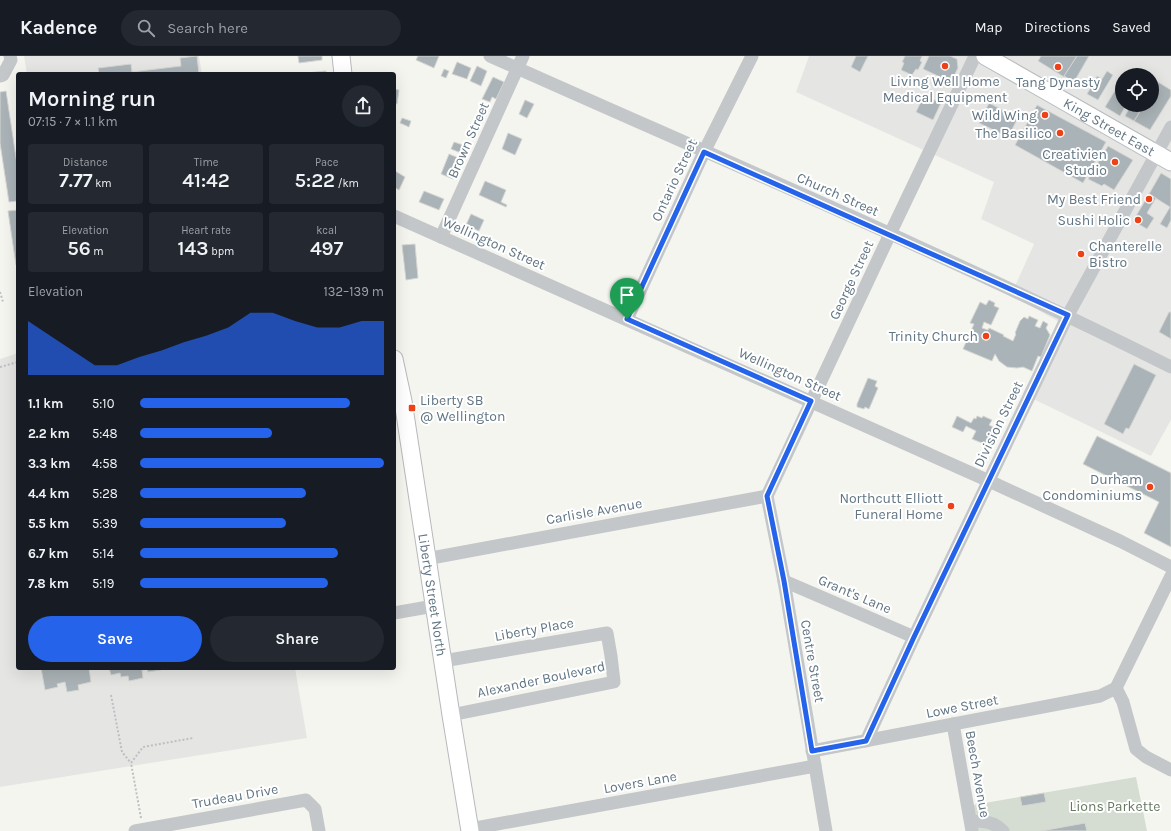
<!DOCTYPE html>
<html lang="en">
<head>
<meta charset="utf-8">
<style>
	:root { --surface:#171b24; --page:#242831; --text:#f1f3f6; --muted:#9ea1a6; --line:#363941; --accent:#2563eb }
	body { margin:0; font-family:Karla,sans-serif; background:var(--page); color:var(--text); height:100vh; display:flex; flex-direction:column; font-size:15px; white-space:nowrap }
	* { box-sizing:border-box; margin:0 }
	p { font-size:13px; color:var(--muted) }
	.icon { flex:none; width:22px; height:22px; fill:none; stroke:currentColor; stroke-width:2; stroke-linecap:round; stroke-linejoin:round }
	.map { position:relative; flex:1; overflow:hidden }
	.details { position:absolute; left:16px; top:16px; width:380px; height:598px; display:flex; flex-direction:column; background:var(--surface); border-radius:4px; box-shadow:0 4px 16px #0002 }
	.details>* { flex:none }
	.fabs { position:absolute; left:1115px; top:12px; display:grid; gap:8px }
	.fabs a { display:grid; place-items:center; width:44px; height:44px; border-radius:50%; background:var(--surface); box-shadow:0 4px 16px #0002; font-size:20px }
	.pin { position:absolute; display:grid; place-items:center; width:34px; height:34px; color:#fff; margin:-41px -17px; border-radius:50% 50% 50% 0; rotate:-45deg; box-shadow:0 0 4px #0007 }
	.pin .icon { rotate:45deg }
	.round { display:grid; place-items:center; flex:none; width:42px; height:42px; border-radius:21px; background:var(--page) }
	.headline { display:flex; align-items:center; justify-content:space-between; height:68px; padding:0 12px }
	h1 { font-size:22px; font-weight:600; line-height:30px }
	.figures { display:grid; grid-template-columns:repeat(3,1fr); gap:6px; height:68px; padding:4px 12px }
	.figures div { display:grid; align-content:center; border-radius:4px; background:var(--page); text-align:center }
	.figures b { font-size:20px; font-weight:600 }
	.figures small { font-size:11px; font-weight:400 }
	.figures p { font-size:11px }
	.chart { height:112px; padding:8px 12px }
	.chart p { display:flex; justify-content:space-between }
	.chart svg { width:100%; height:72px; margin-top:4px; fill:var(--accent); opacity:.7 }
	.primary-button { display:flex; gap:8px; margin-top:auto; padding:8px 12px }
	.primary-button a { flex:1; height:46px; border-radius:24px; background:var(--accent); color:#fff; font-size:16px; font-weight:600; line-height:46px; text-align:center }
	.primary-button a+a { background:var(--page); color:var(--text) }
	ul { padding:0 12px; list-style:none; font-size:13px }
	li { display:grid; grid-template-columns:64px 48px 1fr; align-items:center; height:30px }
	li i { height:10px; border-radius:5px; background:var(--accent) }
	header { display:flex; align-items:center; gap:24px; box-sizing:border-box; height:56px; padding:0 20px; background:var(--surface); border-bottom:1px solid var(--line) }
	header strong { font-size:19px }
	nav { display:flex; gap:22px; margin-inline-start:auto; font-size:14px }
	.search { width:280px; height:36px; background:var(--page); display:flex; align-items:center; gap:10px; box-sizing:border-box; padding:0 14px; border-radius:22px; color:var(--muted); font-size:15px }
	.map>svg:first-child { display:block }
	.built { fill:#e5e6e4; fill-rule:evenodd }
	.green { fill:#d5dcd1 }
	.building { fill:#aab3b7; stroke:#d6d6d3 }
	.lines { fill:none; stroke-linecap:round; stroke-linejoin:round }
	.major-casing { stroke:#b6babe; stroke-width:19 }
	.path { stroke:#bdbfc1; stroke-width:2; stroke-dasharray:2 2; stroke-linecap:butt }
	.minor { stroke:#c3c7ca; stroke-width:13 }
	.major { stroke:#fff; stroke-width:17 }
	.route-casing { stroke:#fff; stroke-width:8 }
	.route { stroke:#2563eb; stroke-width:5 }
	.poi-dot { fill:#ee4117; stroke:#fff; stroke-width:1.5 }
	.labels { text-anchor:middle; stroke-width:4; stroke-linejoin:round; paint-order:stroke }
	.poi-label { font-size:14px; fill:#617583; stroke:#fff; text-anchor:end }
	.street-label { font-size:14px; fill:#617583; stroke:#fff }
	.park-label { font-size:14px; fill:#677a61; stroke:#fff }
</style>
</head>
<body>
<header>
<strong>Kadence</strong>
<div class="search"><svg class="icon" aria-label="search" viewBox="0 0 24 24"><circle cx="10" cy="10" r="6"/><path d="M15 15l6 6"/></svg>Search here</div>
<nav><a>Map</a><a>Directions</a><a>Saved</a></nav>
</header>
<div class="map">
<svg width="1171" height="775" viewBox="0 0 1171 775">
	<rect width="100%" height="100%" fill="#f5f5f0"/>
	<!-- built -->
	<g class="built">
		<polygon points="24,0 199,0 202,18 27,18"/>
		<path d="M809 0H1171V364L1151 400 1023 338 1061 267 1011 239 1034 188 981 163 994 126 796 36ZM1122 19H1152V49H1122Z"/>
		<polygon points="18,297 18,612 295,612 307,682 0,731 0,303"/>
	</g>
	<!-- green -->
	<polygon class="green" points="1136,721 1147,775 977,775 973,749"/>
	<!-- building -->
	<g class="building">
		<polygon points="197,0 199,18 99,18 98,12 131,8 132,16 181,10 180,2"/>
		<polygon points="298,0 322,0 322,4 299,7"/>
		<polygon points="418,0 439,0 434,12 416,4"/>
		<polygon points="856,0 868,0 860,16 851,11"/>
		<polygon points="905,0 922,0 920,5 922,6 918,14 916,13 912,19 901,14 904,7 902,6"/>
		<polygon points="929,0 950,0 957,3 958,12 951,26 923,13"/>
		<polygon points="1041,0 1077,0 1064,21 1038,5"/>
		<polygon points="1077,0 1089,0 1074,26 1064,20"/>
		<polygon points="457,6 471,12 467,23 452,18"/>
		<polygon points="477,10 487,15 481,30 470,25"/>
		<polygon points="444,13 449,15 446,22 441,20"/>
		<polygon points="326,15 326,18 306,18 306,17"/>
		<polygon points="1107,15 1113,19 1098,44 1087,38 1097,20 1102,23"/>
		<polygon points="493,21 504,26 496,43 492,41 490,46 482,43"/>
		<polygon points="1122,23 1122,49 1126,49 1120,60 1105,51"/>
		<polygon points="1158,26 1171,34 1171,40 1150,74 1134,65 1144,49 1152,49 1152,36"/>
		<polygon points="394,33 399,34 397,48 394,47"/>
		<polygon points="6,35 18,115 18,145 9,146 0,87 0,36"/>
		<polygon points="924,39 941,47 933,64 916,56"/>
		<polygon points="525,44 534,48 527,62 519,58"/>
		<polygon points="989,47 1018,62 1008,81 979,67"/>
		<polygon points="1037,49 1106,86 1083,127 1015,89"/>
		<polygon points="1131,49 1144,49 1134,65 1125,60"/>
		<polygon points="402,62 411,65 409,71 400,67"/>
		<polygon points="508,77 522,83 515,99 502,93"/>
		<polygon points="454,86 463,89 461,97 451,93"/>
		<polygon points="1108,90 1133,104 1114,134 1104,128 1102,130 1088,123"/>
		<polygon points="449,98 461,103 453,123 441,118"/>
		<polygon points="395,115 405,121 399,134 394,131"/>
		<polygon points="1161,117 1171,123 1171,164 1167,172 1160,168 1170,151 1149,138"/>
		<polygon points="485,125 506,134 501,146 507,149 506,151 479,139"/>
		<polygon points="424,135 444,143 439,154 419,146"/>
		<polygon points="1149,138 1156,142 1147,157 1154,162 1147,173 1133,165"/>
		<polygon points="18,154 18,209 16,209 8,155"/>
		<polygon points="471,158 484,164 479,175 466,169"/>
		<polygon points="415,188 418,222 406,224 402,189"/>
		<polygon points="989,244 995,247 994,250 999,252 991,269 984,266 982,272 988,274 989,272 1004,279 1003,280 1013,285 1016,278 1015,277 1020,265 1024,261 1028,263 1029,260 1038,264 1035,270 1040,272 1043,265 1048,268 1046,272 1050,279 1041,301 1038,300 1032,315 1023,311 1017,312 1007,311 999,305 995,298 992,305 963,293 974,268 970,267 980,246 986,249"/>
		<polygon points="1169,256 1171,256 1171,283 1159,276"/>
		<polygon points="1134,308 1156,319 1129,373 1126,372 1123,378 1104,368"/>
		<polygon points="868,322 877,325 875,330 878,332 869,353 865,351 864,353 857,351 857,348"/>
		<polygon points="957,360 971,367 974,362 976,363 977,360 982,362 983,360 992,364 989,369 995,372 987,389 972,383 976,375 966,370 963,376 952,371"/>
		<polygon points="1097,380 1171,417 1171,491 1144,477 1159,446 1083,408"/>
		<polygon points="41,612 89,612 91,626 78,629 79,634 67,636 65,626 57,628 58,631 45,634"/>
		<polygon points="109,612 161,612 161,614 148,616 147,613 142,614 143,622 129,625 128,620 121,621 120,617 111,619"/>
		<polygon points="1044,737 1046,746 1022,750 1020,741"/>
		<polygon points="1085,767 1087,775 1041,775"/>
	</g>
	<g class="lines">
		<!-- major casing -->
		<g class="major-casing">
			<g id="major">
				<polyline points="341,0 343,18"/>
				<path id="s1" d="M985 0 1171 106"/>
				<path id="s2" d="M394 303 403 345 451 659 470 775"/>
			</g>
		</g>
		<!-- path -->
		<g class="path">
			<polyline points="0,236 3,246"/>
			<polyline points="0,311 18,306"/>
			<polyline points="111,639 122,696 131,707"/>
			<polyline points="141,762 131,707 143,691 193,682"/>
		</g>
		<!-- minor -->
		<g class="minor">
			<path d="M490 0C718 102 948 199 1171 311"/>
			<polyline points="0,20 3,19 11,4 10,0"/>
			<polyline points="394,160 989,425 1120,485 1171,511"/>
			<polyline points="441,181 523,0"/>
			<polyline points="627,263 704,96 752,0"/>
			<polyline points="767,440 890,178 975,0"/>
			<polyline points="767,440 784,525 826,775"/>
			<polyline points="426,503 767,440"/>
			<polyline points="784,525 914,581"/>
			<polyline points="394,557 434,550"/>
			<polyline points="443,605 607,577 611,600 614,626 451,659"/>
			<polyline points="1116,632 1171,520"/>
			<polyline points="1116,632 1123,646 1136,693 1146,701 1171,714"/>
			<polyline points="953,668 972,775"/>
			<polyline points="866,685 914,581 1068,259 1171,71"/>
			<polyline points="812,695 1100,640 1116,632"/>
			<path d="M971 766C983 764 994 766 1003 775"/>
			<polyline points="470,773 815,710"/>
			<polyline points="135,775 306,744 315,753 319,775"/>
		</g>
		<!-- major -->
		<use href="#major" class="major"/>
	</g>
	<g class="lines">
		<!-- route casing -->
		<g class="route-casing">
			<polygon id="route" points="704,96 1068,259 914,581 866,685 812,695 784,525 767,440 811,345 627,263"/>
		</g>
		<!-- route -->
		<use href="#route" class="route"/>
	</g>
	<!-- markers -->
	<g class="poi-dot">
		<circle cx="945" cy="10" r="4"/>
		<circle cx="1058" cy="11" r="4"/>
		<circle cx="1045" cy="59" r="4"/>
		<circle cx="1060" cy="77" r="4"/>
		<circle cx="1115" cy="106" r="4"/>
		<circle cx="1149" cy="143" r="4"/>
		<circle cx="1138" cy="164" r="4"/>
		<circle cx="1081" cy="198" r="4"/>
		<circle cx="986" cy="280" r="4"/>
		<rect x="408" y="348" width="8" height="8" rx="2"/>
		<circle cx="1150" cy="431" r="4"/>
		<circle cx="951" cy="450" r="4"/>
	</g>
	<g class="labels">
		<!-- poi labels -->
		<g class="poi-label">
			<text x="945" y="30" text-anchor="middle">Living Well Home<tspan x="945" dy="16">Medical Equipment</tspan></text>
			<text x="1058" y="31" text-anchor="middle">Tang Dynasty</text>
			<text x="1037" y="64">Wild Wing</text>
			<text x="1052" y="82">The Basilico</text>
			<text x="1107" y="103">Creativien<tspan x="1107" dy="16">Studio</tspan></text>
			<text x="1141" y="148">My Best Friend</text>
			<text x="1130" y="169">Sushi Holic</text>
			<text x="1089" y="195" text-anchor="start">Chanterelle<tspan x="1089" dy="16">Bistro</tspan></text>
			<text x="978" y="285">Trinity Church</text>
			<text x="420" y="349" text-anchor="start">Liberty SB<tspan x="420" dy="16">@ Wellington</tspan></text>
			<text x="1142" y="428">Durham<tspan x="1142" dy="16">Condominiums</tspan></text>
			<text x="943" y="447">Northcutt Elliott<tspan x="943" dy="16">Funeral Home</tspan></text>
		</g>
		<!-- street labels -->
		<g class="street-label">
			<text dy="5" stroke="none"><textPath href="#s1" startOffset="143">King Street East</textPath></text>
			<text transform="translate(468 84) rotate(-66)" y="5">Brown Street</text>
			<text transform="translate(674 124) rotate(-65)" y="5">Ontario Street</text>
			<text transform="translate(838 138) rotate(24)" y="5">Church Street</text>
			<text transform="translate(494 187) rotate(24)" y="5">Wellington Street</text>
			<text transform="translate(851 224) rotate(-65)" y="5">George Street</text>
			<text transform="translate(790 318) rotate(24)" y="5">Wellington Street</text>
			<text transform="translate(998 368) rotate(-64)" y="5">Division Street</text>
			<text transform="translate(594 455) rotate(-10)" y="5">Carlisle Avenue</text>
			<text transform="translate(855 538) rotate(23)" y="5">Grant's Lane</text>
			<text dy="5" stroke="none"><textPath href="#s2" startOffset="239">Liberty Street North</textPath></text>
			<text transform="translate(534 573) rotate(-10)" y="5">Liberty Place</text>
			<text transform="translate(813 605) rotate(80)" y="5">Centre Street</text>
			<text transform="translate(541 623) rotate(-12)" y="5">Alexander Boulevard</text>
			<text transform="translate(962 650) rotate(-11)" y="5">Lowe Street</text>
			<text transform="translate(978 718) rotate(80)" y="5">Beech Avenue</text>
			<text transform="translate(640 726) rotate(-10)" y="5">Lovers Lane</text>
			<text transform="translate(235 740) rotate(-10)" y="5">Trudeau Drive</text>
		</g>
		<!-- park labels -->
		<g class="park-label">
			<text x="1115" y="755">Lions Parkette</text>
		</g>
	</g>
</svg>
<div class="fabs">
<a><svg class="icon" aria-label="locate" viewBox="0 0 24 24"><circle cx="12" cy="12" r="6"/><path d="M12 2v4M12 18v4M2 12h4M18 12h4"/></svg></a>
</div>
<div class="pin" style="left:627px;top:263px;background:#1e9e55"><svg class="icon" aria-label="arrive" viewBox="0 0 24 24"><path d="M6 21V4h12l-3 4 3 4H6"/></svg></div>
<section class="details">
<div class="headline"><div><h1>Morning run</h1><p>07:15 · 7 × 1.1 km</p></div><a class="round"><svg class="icon" aria-label="share" viewBox="0 0 24 24"><path d="M12 15V3M7 8l5-5 5 5M5 13v7h14v-7"/></svg></a></div>
<div class="figures">
<div><p>Distance</p><b>7.77<small> km</small></b></div>
<div><p>Time</p><b>41:42</b></div>
<div><p>Pace</p><b>5:22<small> /km</small></b></div>
</div>
<div class="figures">
<div><p>Elevation</p><b>56<small> m</small></b></div>
<div><p>Heart rate</p><b>143<small> bpm</small></b></div>
<div><p>kcal</p><b>497</b></div>
</div>
<div class="chart"><p><span>Elevation</span>132–139 m</p>
<svg viewBox="0 0 160 44" preserveAspectRatio="none"><path d="M0 44V11L10 20L20 29L30 38L40 38L50 33L60 29L70 24L80 20L90 15L100 6L110 6L120 11L130 15L140 15L150 11L160 11V44z"/></svg>
</div>
<ul>
<li><b>1.1 km</b>5:10<i style="width:86%"></i></li>
<li><b>2.2 km</b>5:48<i style="width:54%"></i></li>
<li><b>3.3 km</b>4:58<i style="width:100%"></i></li>
<li><b>4.4 km</b>5:28<i style="width:68%"></i></li>
<li><b>5.5 km</b>5:39<i style="width:60%"></i></li>
<li><b>6.7 km</b>5:14<i style="width:81%"></i></li>
<li><b>7.8 km</b>5:19<i style="width:77%"></i></li>
</ul>
<div class="primary-button"><a>Save</a><a>Share</a></div>
</section>
</div>
</body>
</html>
